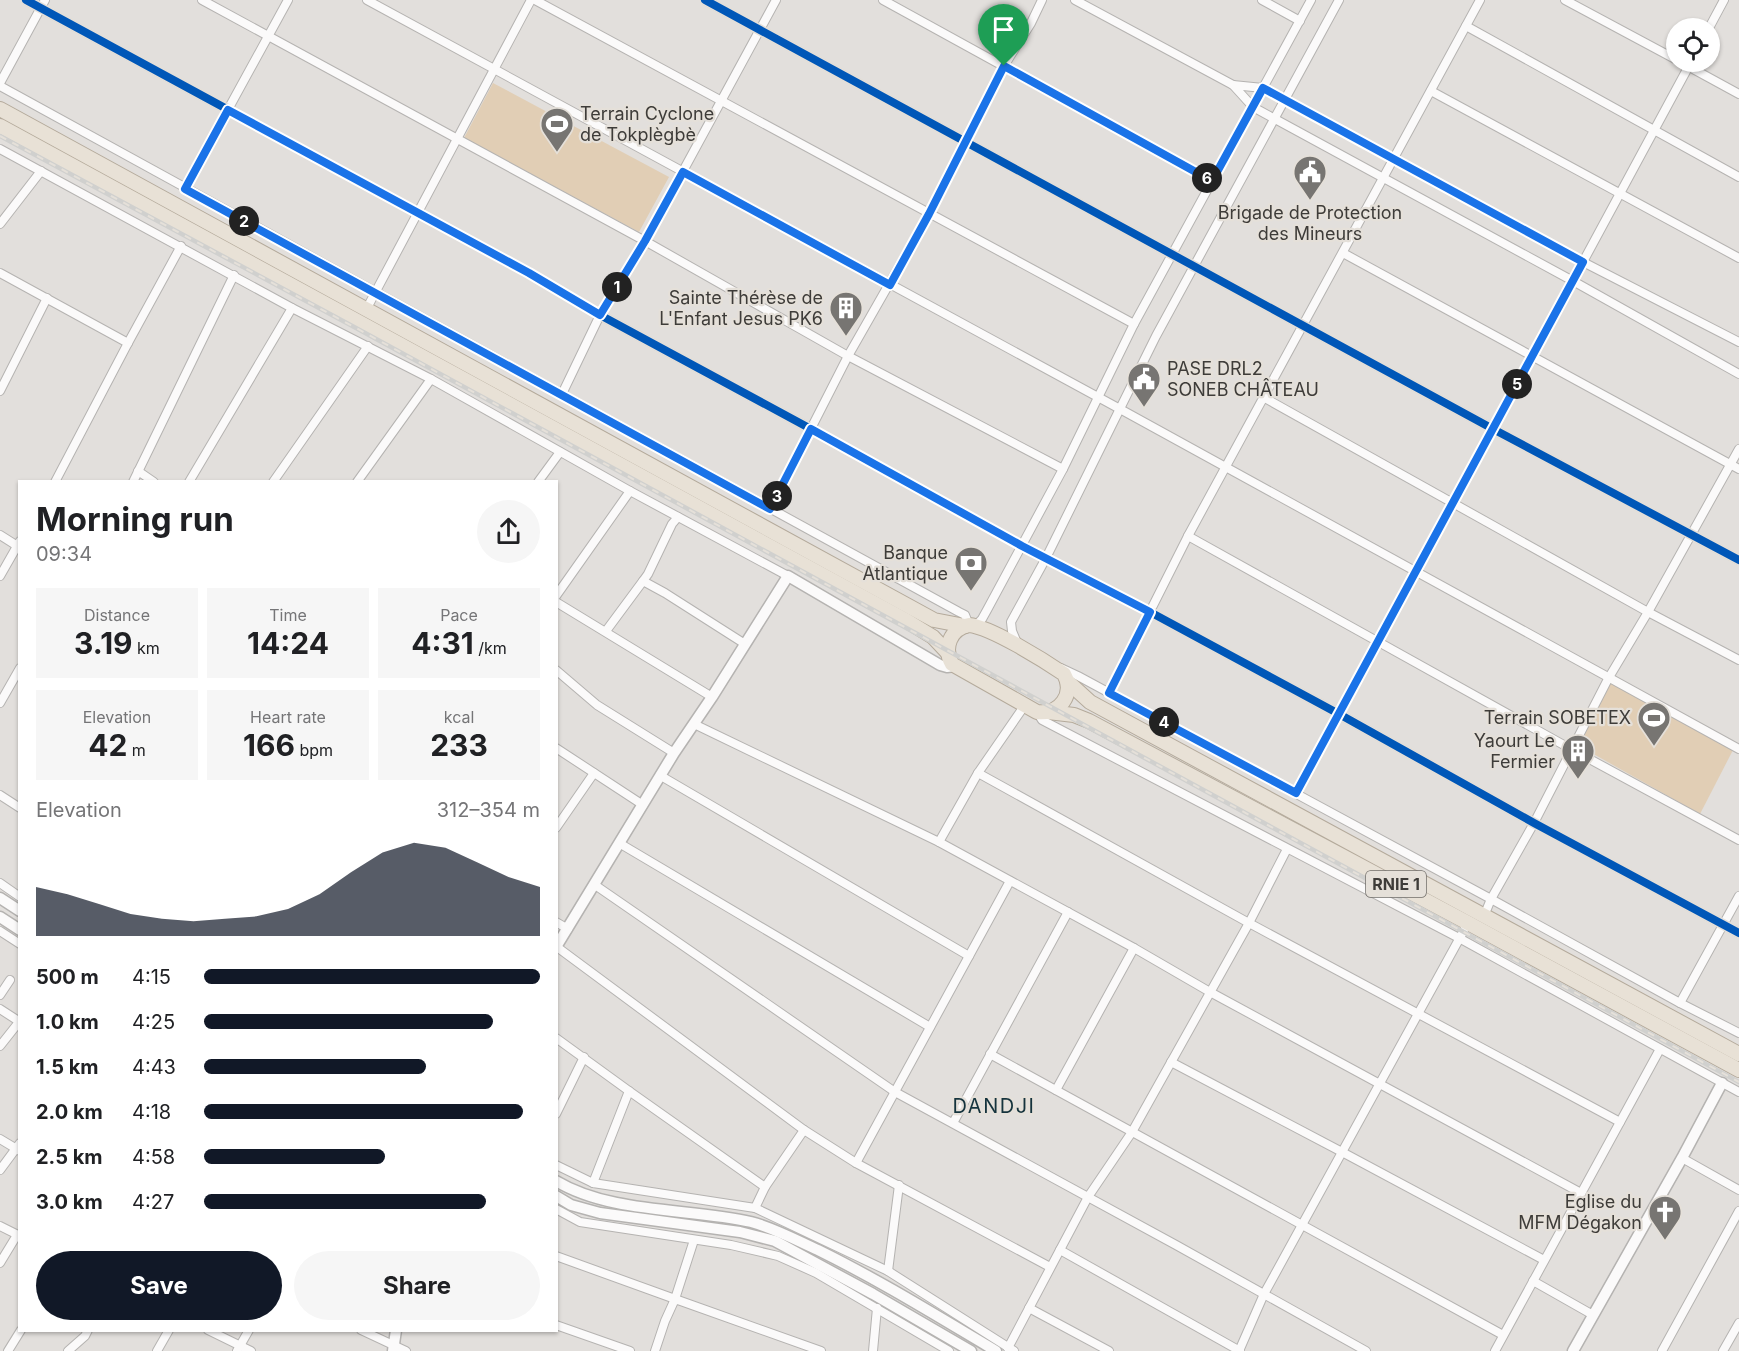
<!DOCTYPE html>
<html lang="en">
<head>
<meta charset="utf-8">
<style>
	:root { --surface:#fff; --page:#f6f6f6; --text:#202124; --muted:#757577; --accent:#111827 }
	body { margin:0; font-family:Inter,sans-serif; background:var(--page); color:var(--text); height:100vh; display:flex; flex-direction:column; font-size:22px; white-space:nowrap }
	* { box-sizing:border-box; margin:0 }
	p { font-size:20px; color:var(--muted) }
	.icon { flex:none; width:33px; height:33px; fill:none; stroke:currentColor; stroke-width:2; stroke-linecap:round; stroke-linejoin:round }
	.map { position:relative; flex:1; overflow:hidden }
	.panel { position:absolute; left:18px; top:480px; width:540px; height:852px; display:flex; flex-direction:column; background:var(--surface); border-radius:0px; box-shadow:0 2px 4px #0004 }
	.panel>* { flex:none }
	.fabs { position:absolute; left:1666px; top:18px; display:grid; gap:12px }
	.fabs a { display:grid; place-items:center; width:54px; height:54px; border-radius:50%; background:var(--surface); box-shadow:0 2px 4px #0004; font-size:30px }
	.pin { position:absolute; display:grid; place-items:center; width:51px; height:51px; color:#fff; margin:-62px -26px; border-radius:50% 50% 50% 0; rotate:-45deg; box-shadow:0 0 6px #0007 }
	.pin .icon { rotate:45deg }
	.km { position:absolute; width:30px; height:30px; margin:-15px; border-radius:50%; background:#222; color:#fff; font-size:16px; line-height:30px; text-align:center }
	.round { display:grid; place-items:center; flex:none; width:63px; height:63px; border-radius:32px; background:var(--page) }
	.overview { display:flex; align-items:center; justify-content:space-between; height:102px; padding:0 18px }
	h1 { font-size:33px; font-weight:700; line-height:45px }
	.figures { display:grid; grid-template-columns:repeat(3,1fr); gap:9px; height:102px; padding:6px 18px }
	.figures div { display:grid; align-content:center; border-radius:0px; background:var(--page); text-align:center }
	.figures b { font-size:30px; font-weight:700 }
	.figures small { font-size:16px; font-weight:400 }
	.figures p { font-size:16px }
	.chart { height:168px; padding:12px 18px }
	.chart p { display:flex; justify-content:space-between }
	.chart svg { width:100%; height:108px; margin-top:6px; fill:var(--accent); opacity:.7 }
	.action { display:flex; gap:12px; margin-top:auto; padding:12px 18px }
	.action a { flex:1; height:69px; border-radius:36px; background:var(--accent); color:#fff; font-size:24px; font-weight:700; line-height:69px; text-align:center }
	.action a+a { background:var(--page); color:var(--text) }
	ul { padding:0 18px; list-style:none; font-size:20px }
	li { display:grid; grid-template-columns:96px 72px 1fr; align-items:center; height:45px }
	li i { height:15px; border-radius:8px; background:var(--accent) }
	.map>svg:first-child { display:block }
	.green { fill:#e1ceb5 }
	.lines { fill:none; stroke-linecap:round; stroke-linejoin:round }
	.minor-casing { stroke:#b5b3b1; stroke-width:10 }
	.tertiary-casing { stroke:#b5b3b1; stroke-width:13 }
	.trunk-casing { stroke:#b4aa9b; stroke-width:16 }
	.minor { stroke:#fbfafa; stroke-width:8 }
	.tertiary { stroke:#fbfafa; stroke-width:10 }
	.trunk { stroke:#e8e1d6; stroke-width:14 }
	.rail-casing { stroke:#d0d0ce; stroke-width:4.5 }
	.rail { stroke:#e5e0d9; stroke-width:2; stroke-dasharray:7; stroke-linecap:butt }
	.cycleway-casing { stroke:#e5e0d9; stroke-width:11 }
	.cycleway { stroke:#0057b8; stroke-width:8 }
	.route-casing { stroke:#fff; stroke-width:12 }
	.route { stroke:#1a73e8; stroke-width:8 }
	.labels { text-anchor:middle; stroke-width:4.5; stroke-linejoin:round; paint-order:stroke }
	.shield { fill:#e5e0d9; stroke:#706d69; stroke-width:1.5 }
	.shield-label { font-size:16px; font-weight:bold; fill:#3e3c39 }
	.poi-label { font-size:18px; fill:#3e3c39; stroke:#e5e0d9; text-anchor:end }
	.neighbourhood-label { font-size:20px; letter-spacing:1.5px; fill:#15333d; stroke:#e5e0d9 }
</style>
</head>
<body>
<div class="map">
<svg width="1739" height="1351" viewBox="0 0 1739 1351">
	<rect width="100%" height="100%" fill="#e2dfdc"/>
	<!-- green -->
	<g class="green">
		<polygon points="493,83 669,177 639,232 464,138"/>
		<polygon points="1609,679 1733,750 1700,814 1574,743"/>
	</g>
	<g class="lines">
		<!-- minor casing -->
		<g class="minor-casing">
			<g id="minor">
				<polyline points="26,0 529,273 600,315 811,429 1022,546 1150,612 1339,714 1534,823 1739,933"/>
				<polyline points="202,0 645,241 848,356 1063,469"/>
				<polyline points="367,0 1120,409 1739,749"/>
				<polyline points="535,0 1134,324"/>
				<polyline points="705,0 1493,429 1739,560"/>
				<polyline points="883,0 1212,181"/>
				<polyline points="1075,0 1233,85 1253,107 1573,281 1739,374"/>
				<polyline points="1262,0 1300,21"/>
				<polyline points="1565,0 1677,60"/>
				<polyline points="1466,26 1739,177"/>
				<polyline points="1709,28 1724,0"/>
				<polyline points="1684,64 1739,94"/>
				<polyline points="0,83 45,0"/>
				<polyline points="1233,85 1263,88 1285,100 1583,262 1739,342"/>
				<polyline points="0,86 959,612 965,615 969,625"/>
				<polyline points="1431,91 1739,258"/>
				<polyline points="0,149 292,308 431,379 630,491 788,576"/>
				<polyline points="185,188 288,0"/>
				<polyline points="0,224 41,171"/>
				<polyline points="1343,253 1739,469"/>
				<polyline points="0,273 128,343"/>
				<polyline points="367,308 531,0"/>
				<polyline points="0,391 47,298"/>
				<polyline points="562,394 600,315 645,241 776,0"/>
				<polyline points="1263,397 1648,612 1739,660"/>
				<polyline points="138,471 154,482"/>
				<polyline points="55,482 128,343 181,246"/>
				<polyline points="133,482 234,275"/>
				<polyline points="189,482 292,308"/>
				<polyline points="273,482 368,346"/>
				<polyline points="357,482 431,379"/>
				<polyline points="538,482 560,452"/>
				<polyline points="770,509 848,356 929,214 1004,66 1031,23 1042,0"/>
				<polyline points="0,535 19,547"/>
				<polyline points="1188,536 1571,749 1739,840"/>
				<polyline points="0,576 20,541"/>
				<polyline points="643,581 648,574 672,524 678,517"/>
				<polyline points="556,596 630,491"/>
				<polyline points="556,602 712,697"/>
				<polyline points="975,626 982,619 987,610 1063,469 1134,324 1311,0"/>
				<polyline points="606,631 643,581 665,593 745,644"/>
				<polyline points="1018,645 1012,631 1011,622 1046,558 1156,336 1339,0"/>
				<polyline points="1061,668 1078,676 1491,899 1680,1003 1739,1033"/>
				<polyline points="556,670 597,705 674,753"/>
				<polyline points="1109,693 1188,536 1480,0"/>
				<polyline points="0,703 20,668"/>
				<polyline points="1037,712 1042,720 1459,938 1739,1092"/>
				<polyline points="694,724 939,842 1134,948 1210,992 1581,1193"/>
				<polyline points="556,748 643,805"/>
				<polyline points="978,773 1249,923 1620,1122"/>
				<polyline points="661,776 969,956"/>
				<polyline points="1296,793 1691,62"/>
				<polyline points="0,795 20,808"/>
				<polyline points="556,828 594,773"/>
				<polyline points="939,842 978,773 1025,705"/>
				<polyline points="619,843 930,1027"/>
				<polyline points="0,883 20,897"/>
				<polyline points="595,885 895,1092 1176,1245 1366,1351"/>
				<polyline points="1484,916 1491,899 1534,823 1608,679 1648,612 1739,449"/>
				<polyline points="556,922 568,929"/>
				<polyline points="0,931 20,944"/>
				<polyline points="557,947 804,1130 856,1163 1050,1267"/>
				<polyline points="0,995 10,980"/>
				<polyline points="1680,1003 1739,896"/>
				<polyline points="0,1009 20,1022"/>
				<polyline points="556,1038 629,1091 765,1187"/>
				<polyline points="0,1046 19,1022"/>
				<polyline points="990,1054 1503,1335"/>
				<polyline points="1171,1062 1342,1152 1544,1260"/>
				<polyline points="1056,1090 1134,948"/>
				<polyline points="556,1114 584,1057"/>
				<polyline points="953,1123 1068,912"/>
				<polyline points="0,1139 20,1151"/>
				<polyline points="1682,1158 1739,1190"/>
				<polyline points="856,1163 1010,881"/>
				<polyline points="556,1165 593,1183 755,1208 888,1271 1014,1351"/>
				<polyline points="0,1170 20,1143"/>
				<polyline points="593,1183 629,1091"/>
				<polyline points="755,1208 765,1187 804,1130"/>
				<polyline points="556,1209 580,1222 731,1245 778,1256 816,1273 949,1351"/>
				<polyline points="0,1226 20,1236"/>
				<polyline points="1060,1250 1240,1351"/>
				<polyline points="556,1256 675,1299 694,1240"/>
				<polyline points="0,1263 17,1235"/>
				<polyline points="888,1271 899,1185"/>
				<polyline points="1533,1281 1593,1315"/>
				<polyline points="1029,1308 1109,1351"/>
				<polyline points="556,1325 630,1351"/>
				<polyline points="208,1330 251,1351"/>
				<polyline points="361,1330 406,1351"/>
				<polyline points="1008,1348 1088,1197 1132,1132 1249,923 1287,849"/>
				<polyline points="8,1351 21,1330"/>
				<polyline points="68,1351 85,1336 88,1330"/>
				<polyline points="157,1351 169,1330"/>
				<polyline points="237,1351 249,1330"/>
				<polyline points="655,1351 665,1321 675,1299 821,1351"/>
				<polyline points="873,1351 877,1308"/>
				<polyline points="1239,1351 1264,1294 1468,923"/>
				<polyline points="1495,1351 1660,1049"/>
				<polyline points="1662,1351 1739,1211"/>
				<polyline points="1723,1351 1739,1323"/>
			</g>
		</g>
		<!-- tertiary casing -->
		<g class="tertiary-casing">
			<g id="tertiary">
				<polyline points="0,898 20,911"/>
				<polyline points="0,917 20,930"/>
				<polyline points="556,947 674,753 712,697 788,576 940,665 947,667 955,666"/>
				<path d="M556 1181C611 1214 690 1208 751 1222 774 1228 796 1240 818 1250 879 1280 937 1316 996 1351"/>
				<polyline points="556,1196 571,1205 600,1213 740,1232 775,1241 873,1294 971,1351"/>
				<polyline points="393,1351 396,1330"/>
				<polyline points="1573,1351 1682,1158 1722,1083"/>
			</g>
		</g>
		<!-- trunk casing -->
		<g class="trunk-casing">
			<g id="trunk">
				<polyline points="0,109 934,620 965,626"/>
				<polyline points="0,126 907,621 933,637 948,653"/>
				<path d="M969 625C991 627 1045 661 1064 674 1075 694 1060 715 1037 712L952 664C943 648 950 629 969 625Z"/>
				<polyline points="1067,681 1090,702 1739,1054"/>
				<polyline points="1048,712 1074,715 1089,721 1468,923 1739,1070"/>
			</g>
		</g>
		<!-- minor -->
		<use href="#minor" class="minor"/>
		<!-- tertiary -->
		<use href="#tertiary" class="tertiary"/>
		<!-- trunk -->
		<use href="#trunk" class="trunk"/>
		<!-- rail casing -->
		<g class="rail-casing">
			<polyline id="rail" points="0,136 356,328 1739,1082"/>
		</g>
		<!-- rail -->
		<use href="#rail" class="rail"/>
		<!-- cycleway casing -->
		<g class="cycleway-casing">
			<g id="cycleway">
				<polyline points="26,0 529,273 600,315 811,429 1022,546 1150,612 1339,714 1534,823 1739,933"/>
				<polyline points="705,0 1493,429 1739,560"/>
			</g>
		</g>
		<!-- cycleway -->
		<use href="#cycleway" class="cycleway"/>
	</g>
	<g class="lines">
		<!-- route casing -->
		<g class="route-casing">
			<polygon id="route" points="1004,66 1212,181 1263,88 1583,262 1296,793 1109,693 1150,612 1022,546 811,429 770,509 185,189 228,110 529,273 600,315 645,241 683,172 890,285 929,214"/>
		</g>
		<!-- route -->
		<use href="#route" class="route"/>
	</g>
	<!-- icons -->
	<defs>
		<g id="stadium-pin" transform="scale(1.725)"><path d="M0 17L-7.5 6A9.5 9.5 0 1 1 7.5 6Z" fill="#777572" stroke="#e5e0d9"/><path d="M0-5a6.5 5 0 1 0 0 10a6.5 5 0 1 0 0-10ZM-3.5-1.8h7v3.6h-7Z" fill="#fff"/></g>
		<g id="civic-pin" transform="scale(1.725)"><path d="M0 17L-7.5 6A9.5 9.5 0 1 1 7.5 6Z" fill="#777572" stroke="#e5e0d9"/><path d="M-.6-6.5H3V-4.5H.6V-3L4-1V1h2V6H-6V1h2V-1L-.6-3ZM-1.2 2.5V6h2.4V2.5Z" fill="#fff"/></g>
		<g id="building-pin" transform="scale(1.725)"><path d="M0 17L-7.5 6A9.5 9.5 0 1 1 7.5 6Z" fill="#777572" stroke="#e5e0d9"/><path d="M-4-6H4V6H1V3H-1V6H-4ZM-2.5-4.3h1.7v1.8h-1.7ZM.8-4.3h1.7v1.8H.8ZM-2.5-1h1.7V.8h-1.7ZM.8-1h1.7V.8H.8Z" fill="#fff"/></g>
		<g id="bank-pin" transform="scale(1.725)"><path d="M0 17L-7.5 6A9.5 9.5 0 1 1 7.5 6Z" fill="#777572" stroke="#e5e0d9"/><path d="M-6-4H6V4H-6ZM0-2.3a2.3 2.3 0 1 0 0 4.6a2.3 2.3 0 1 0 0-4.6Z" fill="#fff"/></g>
		<g id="church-pin" transform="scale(1.725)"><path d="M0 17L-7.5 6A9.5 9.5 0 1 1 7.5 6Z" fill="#777572" stroke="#e5e0d9"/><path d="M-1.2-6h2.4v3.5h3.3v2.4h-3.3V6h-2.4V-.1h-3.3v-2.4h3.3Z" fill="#fff"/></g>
	</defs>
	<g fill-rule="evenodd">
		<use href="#stadium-pin" x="557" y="124"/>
		<use href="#civic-pin" x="1310" y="172"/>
		<use href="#building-pin" x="846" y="308"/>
		<use href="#civic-pin" x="1144" y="379"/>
		<use href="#bank-pin" x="971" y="563"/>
		<use href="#stadium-pin" x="1654" y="718"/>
		<use href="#building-pin" x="1578" y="751"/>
		<use href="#church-pin" x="1665" y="1212"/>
	</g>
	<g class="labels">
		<!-- shield labels -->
		<rect class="shield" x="1366" y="871" width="60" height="26" rx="4.5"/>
		<g class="shield-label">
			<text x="1396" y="890">RNIE 1</text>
		</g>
		<!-- poi labels -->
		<g class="poi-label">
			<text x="580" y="120" text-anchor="start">Terrain Cyclone<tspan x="580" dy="21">de Tokplègbè</tspan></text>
			<text x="1310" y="219" text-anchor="middle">Brigade de Protection<tspan x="1310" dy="21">des Mineurs</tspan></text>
			<text x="823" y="304">Sainte Thérèse de<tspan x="823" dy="21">L'Enfant Jesus PK6</tspan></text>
			<text x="1167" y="375" text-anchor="start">PASE DRL2<tspan x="1167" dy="21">SONEB CHÂTEAU</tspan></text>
			<text x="948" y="559">Banque<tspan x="948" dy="21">Atlantique</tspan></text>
			<text x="1631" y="724">Terrain SOBETEX</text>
			<text x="1555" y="747">Yaourt Le<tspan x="1555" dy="21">Fermier</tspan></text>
			<text x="1642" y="1208">Eglise du<tspan x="1642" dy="21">MFM Dégakon</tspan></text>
		</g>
		<!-- neighbourhood labels -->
		<g class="neighbourhood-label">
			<text x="994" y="1113">DANDJI</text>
		</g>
	</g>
</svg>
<div class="fabs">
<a><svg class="icon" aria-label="locate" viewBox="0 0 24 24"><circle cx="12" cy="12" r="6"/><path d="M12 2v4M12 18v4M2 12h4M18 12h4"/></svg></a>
</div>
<div class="pin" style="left:1004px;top:66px;background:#1e9e55"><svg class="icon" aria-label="arrive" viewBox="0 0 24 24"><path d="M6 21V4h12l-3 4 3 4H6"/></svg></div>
<b class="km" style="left:617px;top:287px">1</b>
<b class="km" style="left:244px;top:221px">2</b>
<b class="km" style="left:777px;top:496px">3</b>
<b class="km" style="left:1164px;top:722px">4</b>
<b class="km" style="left:1517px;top:384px">5</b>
<b class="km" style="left:1207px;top:178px">6</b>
<section class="panel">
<div class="overview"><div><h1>Morning run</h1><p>09:34</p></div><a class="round"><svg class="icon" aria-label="share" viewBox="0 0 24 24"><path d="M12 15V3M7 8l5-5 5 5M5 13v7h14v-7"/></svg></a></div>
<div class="figures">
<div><p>Distance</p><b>3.19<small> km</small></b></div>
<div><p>Time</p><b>14:24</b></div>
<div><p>Pace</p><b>4:31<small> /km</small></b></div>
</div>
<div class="figures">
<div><p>Elevation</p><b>42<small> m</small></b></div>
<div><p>Heart rate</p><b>166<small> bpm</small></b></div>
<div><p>kcal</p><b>233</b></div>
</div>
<div class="chart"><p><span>Elevation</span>312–354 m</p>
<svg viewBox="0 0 160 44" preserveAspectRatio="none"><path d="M0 44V24L10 27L20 31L30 35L40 37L50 38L60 37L70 36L80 33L90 27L100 18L110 10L120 6L130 8L140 14L150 20L160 24V44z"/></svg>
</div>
<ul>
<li><b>500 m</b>4:15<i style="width:100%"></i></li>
<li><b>1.0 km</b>4:25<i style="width:86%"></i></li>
<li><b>1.5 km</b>4:43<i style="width:66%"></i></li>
<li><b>2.0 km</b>4:18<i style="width:95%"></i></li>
<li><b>2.5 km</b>4:58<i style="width:54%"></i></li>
<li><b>3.0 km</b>4:27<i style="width:84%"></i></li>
</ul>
<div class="action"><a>Save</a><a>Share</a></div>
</section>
</div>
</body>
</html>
